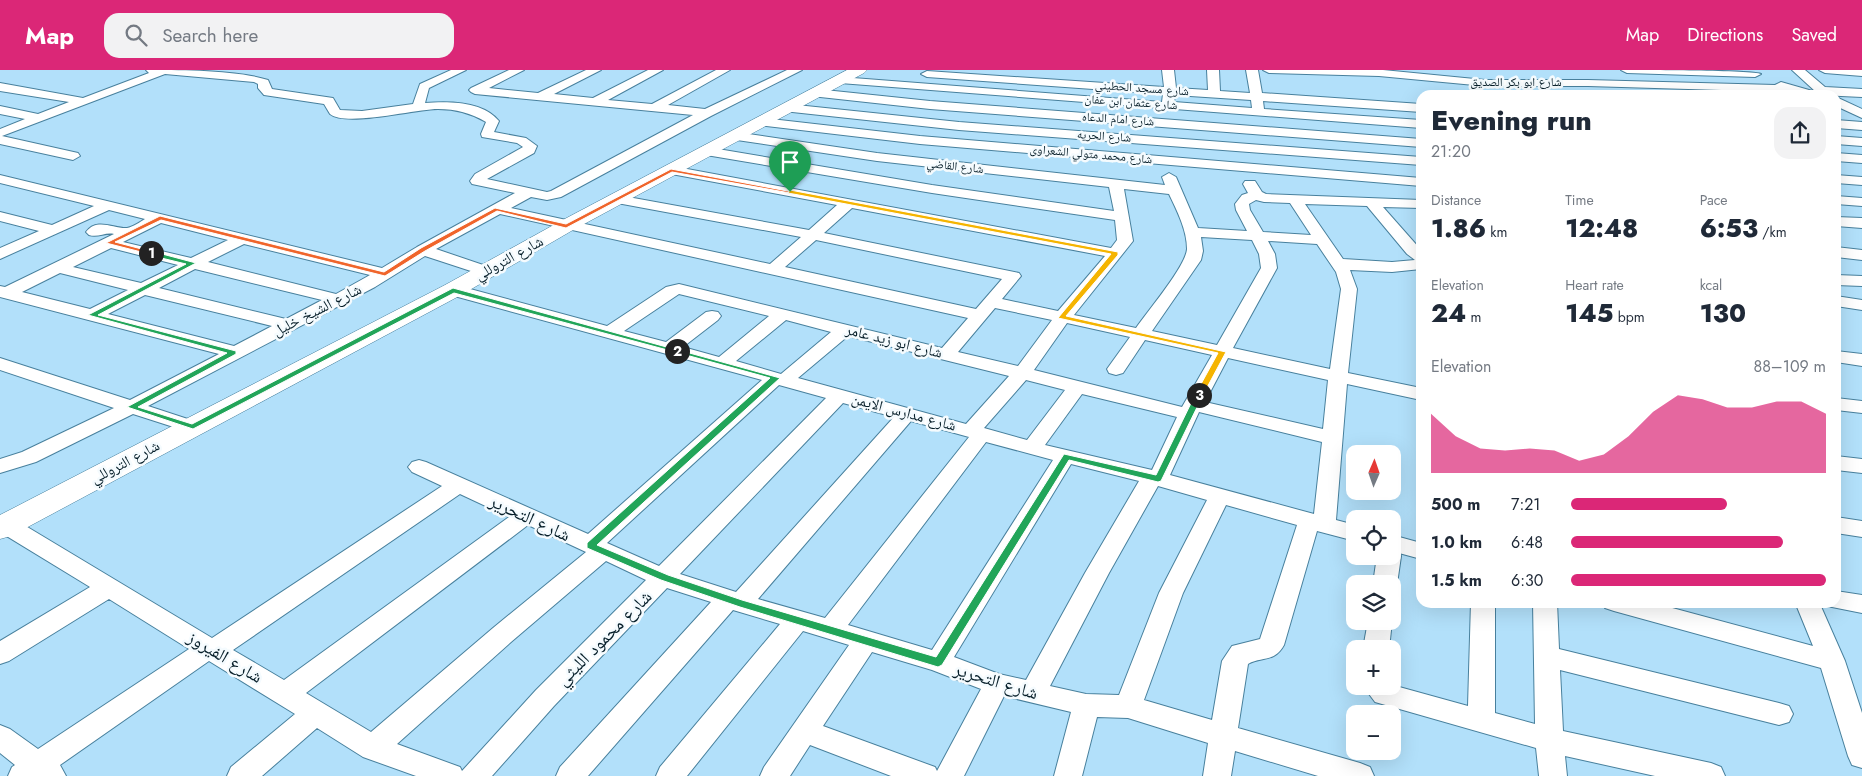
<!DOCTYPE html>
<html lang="en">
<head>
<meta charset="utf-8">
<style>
	:root { --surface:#fff; --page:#f2f2f3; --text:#1f2937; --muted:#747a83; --accent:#db2777 }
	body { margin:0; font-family:Jost,"Noto Naskh Arabic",sans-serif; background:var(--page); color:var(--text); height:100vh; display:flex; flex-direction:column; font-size:19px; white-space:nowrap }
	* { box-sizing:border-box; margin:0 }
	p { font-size:16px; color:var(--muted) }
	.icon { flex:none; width:28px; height:28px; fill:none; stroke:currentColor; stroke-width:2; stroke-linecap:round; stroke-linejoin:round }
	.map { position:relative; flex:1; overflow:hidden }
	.drawer { position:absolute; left:1416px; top:20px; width:425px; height:518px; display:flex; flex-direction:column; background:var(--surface); border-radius:15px; box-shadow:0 5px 20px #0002 }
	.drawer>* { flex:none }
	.needle { width:32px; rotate:2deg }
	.fabs { position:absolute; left:1346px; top:375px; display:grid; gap:10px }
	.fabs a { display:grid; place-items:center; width:55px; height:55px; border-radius:10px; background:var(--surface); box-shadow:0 5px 20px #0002; font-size:25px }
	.pin { position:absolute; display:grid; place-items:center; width:42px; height:42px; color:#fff; margin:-51px -21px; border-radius:50% 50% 50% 0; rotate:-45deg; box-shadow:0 0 5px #0007 }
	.pin .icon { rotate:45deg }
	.km { position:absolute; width:25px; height:25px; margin:-12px; border-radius:50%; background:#222; color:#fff; font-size:14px; line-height:25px; text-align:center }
	.round { display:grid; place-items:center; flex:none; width:52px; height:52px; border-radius:15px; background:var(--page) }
	.headline { display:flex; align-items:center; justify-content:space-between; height:85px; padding:0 15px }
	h1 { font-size:28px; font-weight:800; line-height:38px }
	.stats { display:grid; grid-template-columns:repeat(3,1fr); gap:8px; height:85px; padding:5px 15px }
	.stats div { display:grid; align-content:center }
	.stats b { font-size:25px; font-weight:800 }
	.stats small { font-size:14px; font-weight:400 }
	.stats p { font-size:14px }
	.chart { height:140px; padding:10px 15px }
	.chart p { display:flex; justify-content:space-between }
	.chart svg { width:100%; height:90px; margin-top:5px; fill:var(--accent); opacity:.7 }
	ul { padding:0 15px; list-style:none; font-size:16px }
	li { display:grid; grid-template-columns:80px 60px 1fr; align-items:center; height:38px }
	li i { height:12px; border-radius:6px; background:var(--accent) }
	header { display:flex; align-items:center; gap:30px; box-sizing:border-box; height:70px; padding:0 25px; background:var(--accent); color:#fff }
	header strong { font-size:24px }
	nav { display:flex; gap:28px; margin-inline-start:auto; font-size:18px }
	.search { width:350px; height:45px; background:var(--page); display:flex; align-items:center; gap:12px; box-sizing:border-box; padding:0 18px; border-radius:15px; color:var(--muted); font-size:19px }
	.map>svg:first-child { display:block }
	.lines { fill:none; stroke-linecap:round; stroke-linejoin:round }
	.street-casing { stroke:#48809d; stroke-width:2 }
	.secondary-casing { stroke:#48809d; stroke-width:1 }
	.street { fill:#fff; fill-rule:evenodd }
	.secondary { fill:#fff; fill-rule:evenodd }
	.split-1 { fill:#f0652b; stroke:#fff }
	.split-2 { fill:#22a559; stroke:#fff }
	.split-3 { fill:#22a559; stroke:#fff }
	.split-4 { fill:#f5b400; stroke:#fff }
	.labels { text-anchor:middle; stroke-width:5; stroke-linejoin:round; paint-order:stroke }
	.far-street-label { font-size:12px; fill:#061e29; stroke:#f5fbfe }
	.street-label { font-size:15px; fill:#061e29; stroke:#f5fbfe }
	.near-street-label { font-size:18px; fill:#061e29; stroke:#f5fbfe }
</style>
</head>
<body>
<header>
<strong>Map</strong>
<div class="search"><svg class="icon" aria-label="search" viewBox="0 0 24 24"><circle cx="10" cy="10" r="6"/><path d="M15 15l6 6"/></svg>Search here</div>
<nav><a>Map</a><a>Directions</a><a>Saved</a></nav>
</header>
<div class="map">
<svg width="1862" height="706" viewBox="0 0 1862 706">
	<rect width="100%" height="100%" fill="#b2e0fa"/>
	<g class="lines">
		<!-- street casing -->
		<g class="street-casing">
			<g id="street">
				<path d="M146 0C180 0 237 0 268 10L272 19 333 28 340 40 362 41 413 34 420 14 451 0H466L429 18 425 33C448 31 483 31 499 51L494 62 526 68 537 76 534 83 487 109 547 122 551 121 693 45 475 24 471 22 469 20 471 18 509 0H524L489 18 538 23 586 0H601L554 24 593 28 648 0H663L608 30 652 34 716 0H730L668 35 705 39 787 0H802L711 46 561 127 547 130 531 127 511 138 770 194 801 167 617 133 612 132 610 129 612 126 617 125 809 160 837 135 666 103 664 100 666 97 671 96 1111 178 1117 170 1115 150 932 123 706 85 699 81 706 77 932 115 1114 141 1109 117 877 91 730 69 729 66 730 63 735 62 877 83 1165 115 1162 107 1169 103 1176 107 1198 158 1247 161 1236 140 1235 134 1242 125 1248 123 1243 114 1245 111H1255L1262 122 1266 124 1421 130V138L1383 137 1421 180V199L1392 202 1350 200 1357 219 1348 303 1421 318V330L1347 314 1336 450 1355 455V471L1317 461 1284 575C1274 593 1262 586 1248 594L1238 658 1360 693 1370 697 1374 706H1318L1235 681 1231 706H1203L1208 673 1128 648 1097 647 1082 706H1054L1071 642 1004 626 964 706H891L810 675 790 706H760L764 697 849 575 803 561 687 706H656L660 697 780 554 733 540 588 706H556L560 697 711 532 667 518 554 636 492 706H416L363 687 317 658 262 706H227L231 697 295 644 209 591 60 695 66 706H8L12 697 15 695 0 683V655L10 659 38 679 189 579 109 529 9 591 0 594V571L90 517 0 462V449L6 447 14 449 212 568 442 416 412 402 408 397 412 392 419 390 426 392 588 464 762 310 447 224 445 220 447 216H459L607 256 666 217 679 214 942 278 968 248 500 144 436 179 492 198 494 201 492 204H480L425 186 375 217 148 336 200 353 203 357 200 361 193 363 186 361 133 344 36 392 0 403V389L22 382 114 338 0 300V288L130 330 219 284 0 227V216L5 217 114 164C105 162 98 168 89 165L86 162C97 147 114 159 127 158 133 157 140 152 145 149L109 140 0 189V178L39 161 0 151V142L52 155 94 136 0 113V105L382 198 417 177 515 123 472 114 470 111 475 104 523 77 517 73 482 67 481 64 486 52C471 43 456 39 438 39 416 39 346 57 330 44 328 41 326 37 324 34L264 25 258 18V14L254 12 165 4 2 66 78 83 80 86 73 90 0 74V59L25 49 0 44V36L38 44 69 32 0 21V13L83 28 149 3ZM1124 119 1169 124C1177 141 1187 160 1187 179 1186 196 1147 242 1136 258L1074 245 1133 171ZM1256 130 1264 132 1290 133 1311 165 1263 162 1250 140 1249 134ZM1305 134 1367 136 1407 184 1415 190 1392 192 1343 189ZM852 138 1105 186 1058 241 1002 229 1021 206 1019 203 824 163ZM161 153 228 170 191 188 123 172ZM1201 167 1252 170 1259 184 1261 198 1217 275 1152 261 1201 190 1203 181ZM816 170 1002 209 976 239 785 197ZM1268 171 1317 174 1336 202 1341 219 1330 299 1233 278 1277 198 1275 184ZM244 174 370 205 336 224 208 192ZM111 178 178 195 141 213 73 197ZM195 199 322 230 286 249 159 218ZM60 203 128 220 90 239 22 222ZM679 224 769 246 719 287 683 277 718 250 721 246 718 242 712 241 706 242 666 272 624 261ZM145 225 272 256 234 276 108 244ZM995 238 1052 250 1018 296 958 282ZM786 250 831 262 781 304 736 291ZM1067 253 1130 267 1107 299 1109 303 1116 305 1123 303 1145 270 1212 285 1182 337 1034 300ZM848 266 1009 306 966 354 798 308ZM1228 288 1328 310 1323 359 1205 332ZM1026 310 1065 320 1027 370 984 358ZM779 315 826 328 659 496 607 473ZM1082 324 1177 347 1152 400 1045 375ZM843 333 894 347 736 522 680 504ZM1199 342 1322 372 1314 444 1170 405ZM911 351 969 367 825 548 758 529ZM986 372 1053 390 932 580 848 555ZM1071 394 1139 411 1085 503 1026 610 999 604 954 587ZM1158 416 1207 430 1159 523 1119 625 1086 624 1050 616 1109 503ZM460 424 509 447 284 610 233 580ZM1226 435 1297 455 1260 569 1232 576 1222 591 1212 650 1144 630 1183 523ZM528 455 586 482 493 558 371 662 306 623ZM606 491 646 510 536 620 462 701 460 697 397 674 511 572ZM872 582 932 600 981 619 937 701 935 697 823 656Z"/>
				<path d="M1162 0H1174L1176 18 1208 20 1207 0H1219L1220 21 1250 23 1246 0H1258L1262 23 1421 34V42L1263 31 1264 39 1421 50V58L840 13 834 10 840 7 1162 32 1163 24 927 7 921 4 927 1 1164 17ZM1175 25 1251 30 1252 38 1174 32Z"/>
				<polygon points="1263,0 1383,0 1485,10 1588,10 1775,15 1781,12 1816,22 1792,0 1805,0 1825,17 1862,19 1862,27 1820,25 1816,23 1818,25 1800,25 1792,22 1588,16 1485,16 1379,6 1269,3"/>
				<path d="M1621 0C1640 0 1753 0 1761 4L1755 7 1627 3Z"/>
				<polygon points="1819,0 1862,0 1862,6 1825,3"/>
				<polygon points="815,19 930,31 1421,69 1421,77 930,39 811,26 809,23"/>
				<polygon points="1836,27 1862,39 1862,48 1836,36"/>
				<polygon points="787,34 959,52 1421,87 1421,95 959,60 783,41 781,38"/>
				<polygon points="761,48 920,66 1421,108 1421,116 920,74 757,55 755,52"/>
				<polygon points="1836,50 1862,52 1862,60 1836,58"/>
				<polygon points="1836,66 1862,68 1862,76 1836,74"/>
				<polygon points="1836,83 1862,85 1862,93 1836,91"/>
				<polygon points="1836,105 1862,107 1862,115 1836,113"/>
				<polygon points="1836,126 1862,128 1862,136 1836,134"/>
				<polygon points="1836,147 1862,148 1862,158 1836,156"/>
				<polygon points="1836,177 1862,180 1862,190 1836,187"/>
				<polygon points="1836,205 1862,206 1862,216 1836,215"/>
				<polygon points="1836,226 1862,230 1862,240 1836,236"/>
				<polygon points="1836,281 1862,284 1862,296 1836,292"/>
				<polygon points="1836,328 1862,331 1862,343 1836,340"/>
				<polygon points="1836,386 1862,389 1862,403 1836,400"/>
				<polygon points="1836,447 1862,451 1862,467 1836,463"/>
				<polygon points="1392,465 1421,473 1421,489 1399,483 1401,486 1397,514 1392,521 1392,514 1373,514 1377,486 1392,486"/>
				<polygon points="1836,521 1862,525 1862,543 1827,536 1825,532 1836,532"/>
				<polygon points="1471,532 1495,532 1495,643 1535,654 1533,532 1557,532 1559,579 1779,633 1789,636 1793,644 1789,652 1779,655 1560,600 1563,661 1711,693 1721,697 1725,706 1655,706 1565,686 1567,706 1539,706 1536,678 1375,632 1363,616 1392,615 1468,636"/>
				<polygon points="1602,532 1650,532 1813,576 1795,532 1819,532 1845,591 1862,643 1862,698 1852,695 1848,686 1821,598 1614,541 1605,538"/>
				<polygon points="1368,551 1392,551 1389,579 1363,579"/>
			</g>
		</g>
		<!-- secondary casing -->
		<g class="secondary-casing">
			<polygon id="secondary" points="847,0 867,0 864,3 573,160 461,225 11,466 0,469 0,445 445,215 559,152"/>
		</g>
		<!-- street -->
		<use href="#street" class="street"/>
		<!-- secondary -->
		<use href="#secondary" class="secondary"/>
	</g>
	<!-- split-1 -->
	<polygon class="split-1" points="671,99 793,122 790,123 672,102 566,158 497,141 425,181 385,206 161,150 115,172 153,182 153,185 106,173 160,146 384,202 421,178 495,138 566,154"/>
	<!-- split-2 -->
	<polygon class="split-2" points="151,181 196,193 98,245 236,281 236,284 138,337 192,354 453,218 681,281 675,282 454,223 193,359 127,337 227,283 88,245 186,194 149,185 148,183"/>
	<!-- split-3 -->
	<polygon class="split-3" points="675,279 780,308 597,475 668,505 742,530 936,587 1064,384 1156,405 1195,325 1199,322 1203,325 1161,411 1158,412 1069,390 942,595 938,597 740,537 661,510 587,478 587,473 770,308 675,282"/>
	<!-- split-4 -->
	<polygon class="split-4" points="790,120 1118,182 1118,185 1066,246 1226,282 1203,325 1196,326 1195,325 1218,283 1058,248 1111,184 788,123"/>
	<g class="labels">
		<!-- far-street labels -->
		<g class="far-street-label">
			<text x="1516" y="16">شارع ابو بكر الصديق</text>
			<text transform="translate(1142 18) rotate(4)" y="4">شارع مسجد الحطيني</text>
			<text transform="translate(1131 32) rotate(4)" y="4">شارع عثمان ابن عفان</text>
			<text transform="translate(1118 49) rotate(4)" y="4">شارع امام الدعاه</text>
			<text transform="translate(1104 66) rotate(4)" y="4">شارع الحريه</text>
			<text transform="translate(1091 84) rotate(5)" y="4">شارع محمد متولي الشعراوى</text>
			<text transform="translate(955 96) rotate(6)" y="4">شارع القاضي</text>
		</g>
		<!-- street labels -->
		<g class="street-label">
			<text transform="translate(509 188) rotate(-29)" y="5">شارع التروللي</text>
			<text transform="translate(317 240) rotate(-27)" y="5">شارع الشيخ خليل</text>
			<text transform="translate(894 271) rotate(14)" y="5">شارع ابو زيد عامر</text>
			<text transform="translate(904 342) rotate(15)" y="5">شارع مدارس الايمن</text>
			<text transform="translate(125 392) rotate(-28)" y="5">شارع التروللي</text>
		</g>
		<!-- near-street labels -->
		<g class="near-street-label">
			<text transform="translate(530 448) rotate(25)" y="6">شارع التحرير</text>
			<text transform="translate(604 568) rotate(-45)" y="6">شارع محمود الليثي</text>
			<text transform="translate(225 587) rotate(31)" y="6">شارع الفيروز</text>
			<text transform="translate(996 611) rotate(17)" y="6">شارع التحرير</text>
		</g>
	</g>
</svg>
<div class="fabs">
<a><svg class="needle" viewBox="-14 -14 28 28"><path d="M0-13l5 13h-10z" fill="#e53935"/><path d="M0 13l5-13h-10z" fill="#747a83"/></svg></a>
<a><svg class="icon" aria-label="locate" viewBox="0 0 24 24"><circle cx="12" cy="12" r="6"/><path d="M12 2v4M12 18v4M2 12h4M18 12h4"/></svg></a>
<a><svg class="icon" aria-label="layers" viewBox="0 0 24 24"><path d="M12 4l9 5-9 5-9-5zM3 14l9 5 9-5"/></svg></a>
<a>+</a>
<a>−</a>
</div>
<div class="pin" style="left:790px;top:122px;background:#1e9e55"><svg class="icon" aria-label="arrive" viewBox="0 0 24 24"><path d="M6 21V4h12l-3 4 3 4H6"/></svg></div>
<b class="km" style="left:151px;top:183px">1</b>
<b class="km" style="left:677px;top:281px">2</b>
<b class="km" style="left:1199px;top:325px">3</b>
<section class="drawer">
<div class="headline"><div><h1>Evening run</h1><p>21:20</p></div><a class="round"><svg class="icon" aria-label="share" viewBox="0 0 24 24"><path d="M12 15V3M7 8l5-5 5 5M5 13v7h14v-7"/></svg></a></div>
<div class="stats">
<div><p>Distance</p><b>1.86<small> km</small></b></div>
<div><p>Time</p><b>12:48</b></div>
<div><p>Pace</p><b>6:53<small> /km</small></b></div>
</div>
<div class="stats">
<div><p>Elevation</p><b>24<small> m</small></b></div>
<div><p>Heart rate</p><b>145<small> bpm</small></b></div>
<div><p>kcal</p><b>130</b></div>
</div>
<div class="chart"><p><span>Elevation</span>88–109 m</p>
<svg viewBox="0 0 160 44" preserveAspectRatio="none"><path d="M0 44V15L10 26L20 32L30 33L40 32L50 33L60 38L70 35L80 26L90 14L100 6L110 8L120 12L130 12L140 9L150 9L160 15V44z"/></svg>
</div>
<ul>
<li><b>500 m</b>7:21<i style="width:61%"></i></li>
<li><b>1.0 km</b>6:48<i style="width:83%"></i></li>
<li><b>1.5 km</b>6:30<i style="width:100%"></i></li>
</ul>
</section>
</div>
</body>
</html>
